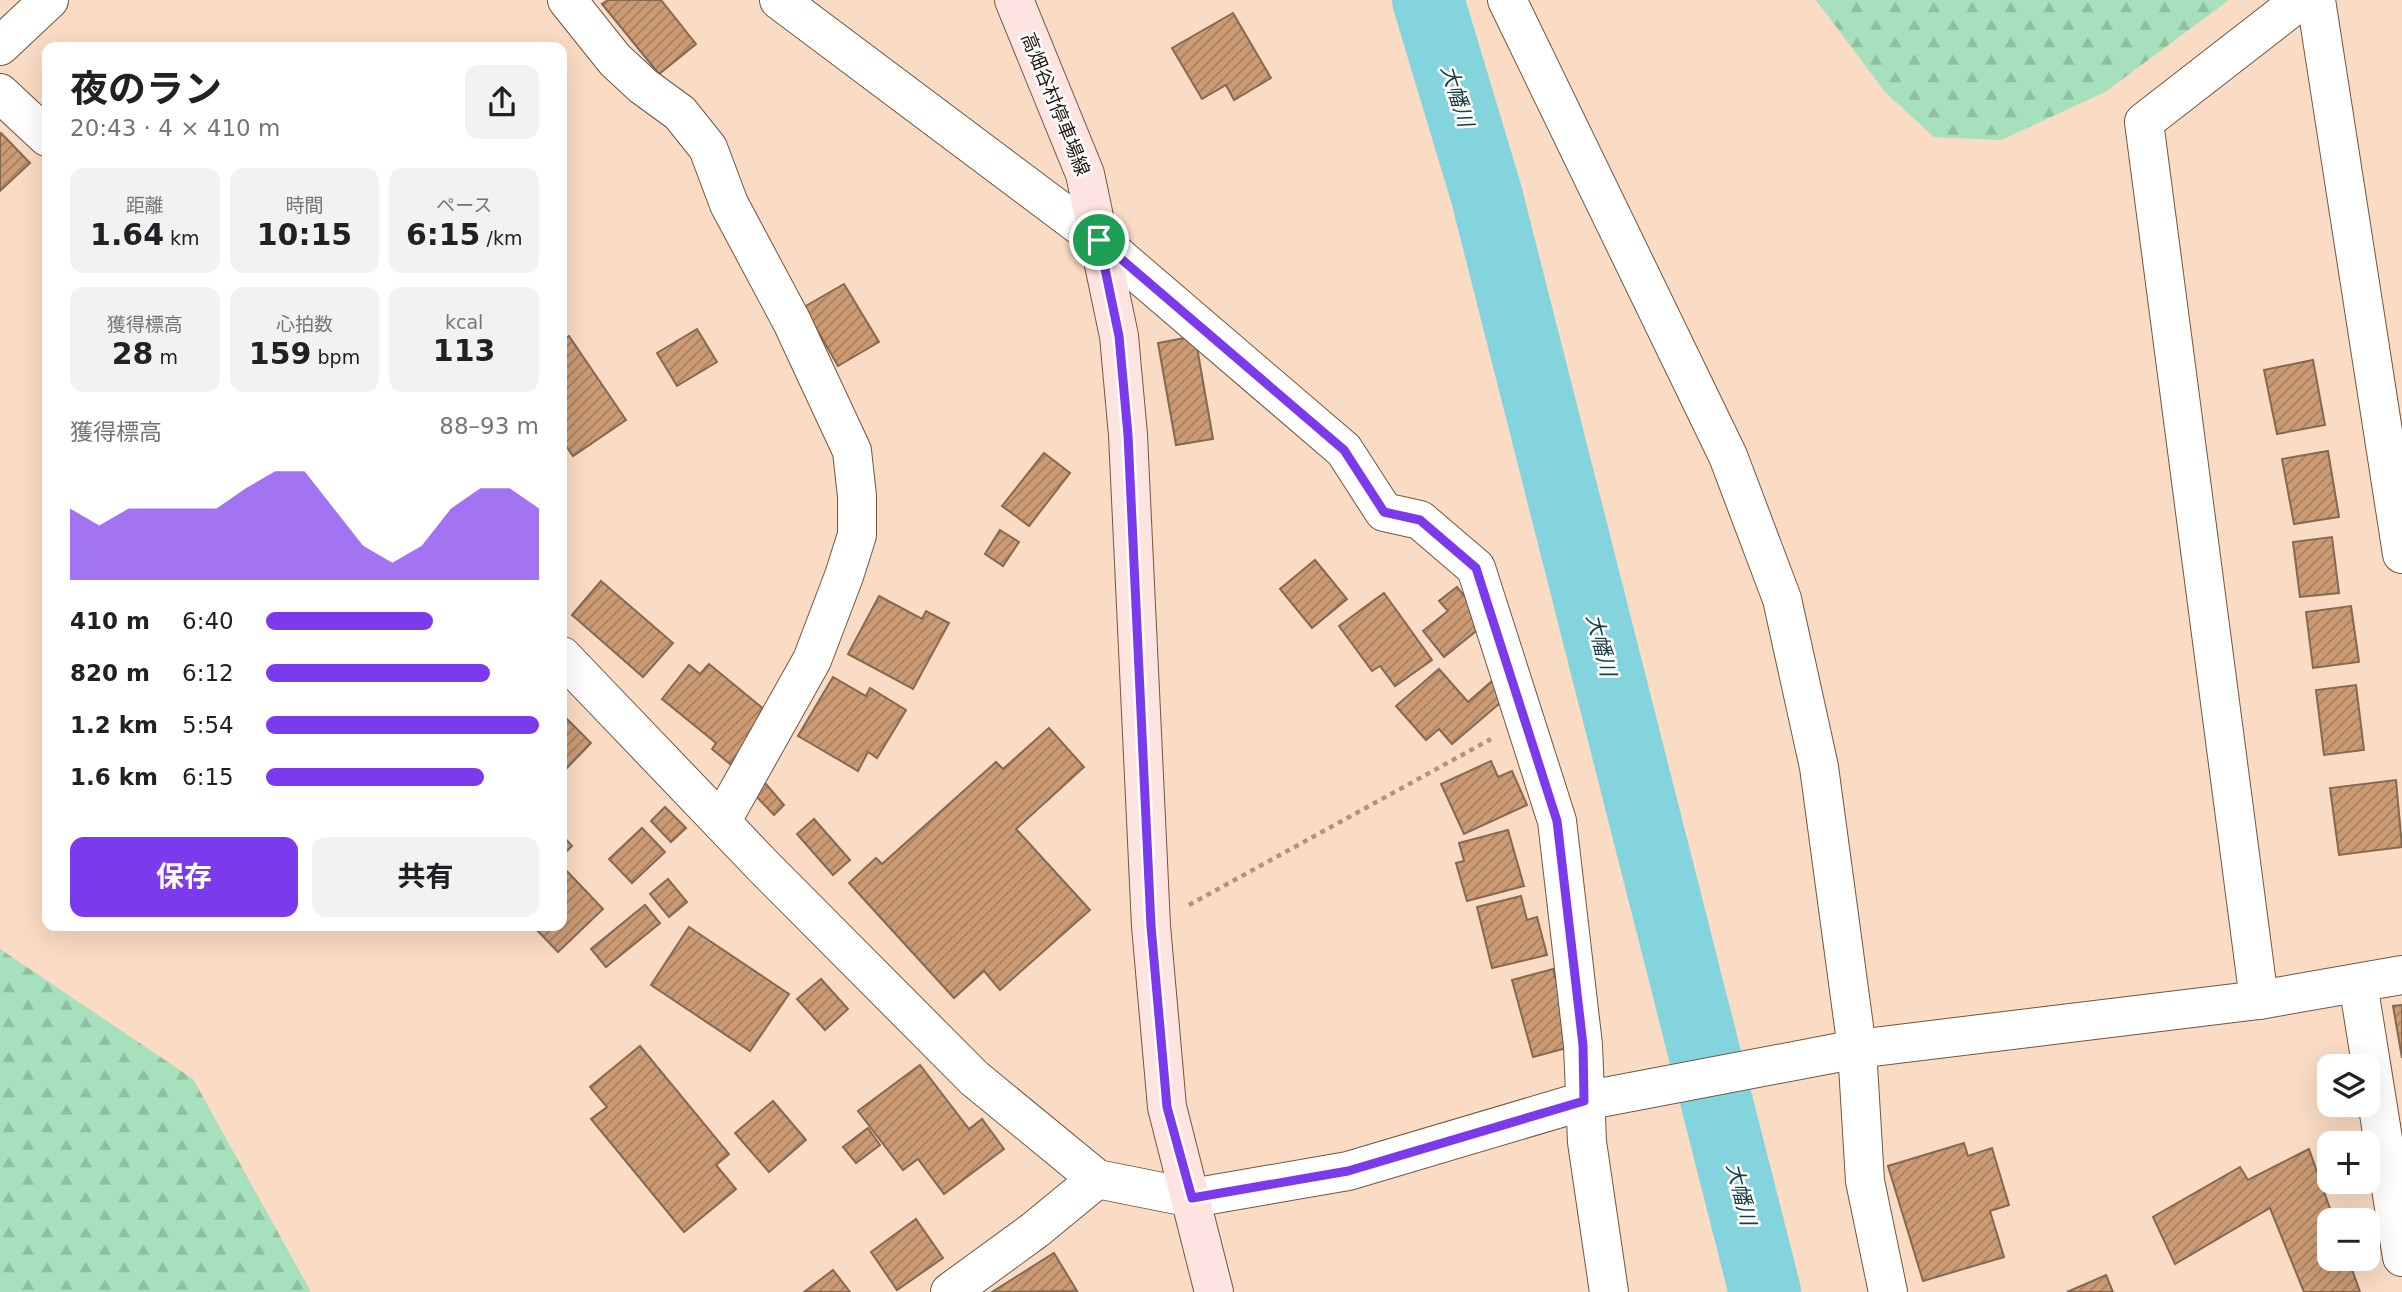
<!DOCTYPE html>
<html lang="ja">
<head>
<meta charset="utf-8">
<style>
	:root { --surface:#fff; --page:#f2f2f2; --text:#202124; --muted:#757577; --accent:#7c3aed }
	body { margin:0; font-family:"DejaVu Sans","Noto Sans JP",sans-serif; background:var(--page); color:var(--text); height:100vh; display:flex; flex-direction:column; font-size:26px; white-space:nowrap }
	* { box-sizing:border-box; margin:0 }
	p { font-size:23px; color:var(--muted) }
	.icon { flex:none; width:38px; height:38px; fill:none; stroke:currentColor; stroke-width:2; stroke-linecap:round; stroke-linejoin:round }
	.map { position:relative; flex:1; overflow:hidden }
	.side { position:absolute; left:42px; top:42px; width:525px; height:889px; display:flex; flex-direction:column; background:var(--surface); border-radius:14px; box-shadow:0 7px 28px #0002 }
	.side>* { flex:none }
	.buttons { position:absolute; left:2317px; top:1054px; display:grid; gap:14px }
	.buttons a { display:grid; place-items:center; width:63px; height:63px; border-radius:14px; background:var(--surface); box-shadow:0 7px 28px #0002; font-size:35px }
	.pin { position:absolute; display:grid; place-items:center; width:60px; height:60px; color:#fff; margin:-30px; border:4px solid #fff; border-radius:50%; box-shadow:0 2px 7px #0007 }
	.round { display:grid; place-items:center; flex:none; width:74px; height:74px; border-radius:14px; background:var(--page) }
	.head { display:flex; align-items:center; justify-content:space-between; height:119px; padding:0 28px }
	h1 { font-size:38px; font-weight:700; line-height:52px }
	.figures { display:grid; grid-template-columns:repeat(3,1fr); gap:10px; height:119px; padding:7px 28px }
	.figures div { display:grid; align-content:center; border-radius:14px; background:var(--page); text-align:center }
	.figures b { font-size:30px; font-weight:700 }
	.figures small { font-size:19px; font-weight:400 }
	.figures p { font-size:19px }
	.chart { height:196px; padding:14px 28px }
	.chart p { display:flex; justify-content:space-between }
	.chart svg { width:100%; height:126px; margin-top:7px; fill:var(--accent); opacity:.7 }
	.button { display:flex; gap:14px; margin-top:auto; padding:14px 28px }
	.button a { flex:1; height:80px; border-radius:14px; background:var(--accent); color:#fff; font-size:28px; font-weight:700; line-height:80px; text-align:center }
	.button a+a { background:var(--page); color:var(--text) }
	ul { padding:0 28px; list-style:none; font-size:23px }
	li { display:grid; grid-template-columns:112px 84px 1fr; align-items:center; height:52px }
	li i { height:18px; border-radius:9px; background:var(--accent) }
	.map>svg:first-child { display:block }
	.forest { fill:url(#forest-firs) }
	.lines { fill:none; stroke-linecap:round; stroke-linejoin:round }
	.river { stroke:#84d4de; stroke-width:72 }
	.building { fill:url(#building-hatch); stroke:#846953; stroke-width:2 }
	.minor-casing { stroke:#715642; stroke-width:40 }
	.secondary-casing { stroke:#715642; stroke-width:40 }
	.path { stroke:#ad9583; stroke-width:4.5; stroke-dasharray:5 5; stroke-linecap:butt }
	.minor { stroke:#fff; stroke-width:38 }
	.secondary { stroke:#fee4e1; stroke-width:38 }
	.route-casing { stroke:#fff; stroke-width:14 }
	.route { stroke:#7c3aed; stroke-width:9 }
	.labels { text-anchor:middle; stroke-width:5; stroke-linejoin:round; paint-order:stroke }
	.street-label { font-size:19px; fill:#20160d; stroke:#fff }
	.water-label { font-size:21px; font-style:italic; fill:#194044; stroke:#fff }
</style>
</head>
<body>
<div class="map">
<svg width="2402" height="1292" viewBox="0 0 2402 1292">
	<defs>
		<pattern id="forest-firs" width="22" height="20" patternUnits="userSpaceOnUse" patternTransform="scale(1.75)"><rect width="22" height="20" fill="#a7e0bd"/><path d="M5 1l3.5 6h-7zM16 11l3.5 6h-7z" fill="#8fbfa1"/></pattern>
		<pattern id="building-hatch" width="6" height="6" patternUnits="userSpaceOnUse" patternTransform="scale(1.75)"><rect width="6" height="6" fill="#cc9b74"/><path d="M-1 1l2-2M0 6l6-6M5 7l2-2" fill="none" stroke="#a57d5e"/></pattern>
	</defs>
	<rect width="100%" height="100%" fill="#fadbc3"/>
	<!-- forest -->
	<g class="forest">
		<polygon points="1816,0 2229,0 2105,92 2001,140 1934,137 1885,92"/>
		<polygon points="0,949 193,1079 311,1292 0,1292"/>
	</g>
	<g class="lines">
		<!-- river -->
		<polyline class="river" points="1428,0 1486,193 1765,1292"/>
	</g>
	<!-- building -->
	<g class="building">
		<polygon points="608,0 661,0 696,44 659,74 602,4"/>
		<polygon points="1233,13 1271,78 1234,100 1226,85 1202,99 1172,48"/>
		<polygon points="1,133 30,163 0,191 0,134"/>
		<polygon points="844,284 879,342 838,366 804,307"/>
		<polygon points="697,329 717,362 677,386 657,353"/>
		<polygon points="569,336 626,420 573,456 562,440 562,340"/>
		<polygon points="1195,336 1213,439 1176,445 1158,343"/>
		<polygon points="2313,360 2325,425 2277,434 2264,370"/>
		<polygon points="2328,451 2339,517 2294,524 2282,459"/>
		<polygon points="1044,453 1070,473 1029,526 1002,506"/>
		<polygon points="1000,530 1019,542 1003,566 985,554"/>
		<polygon points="2332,537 2339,593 2300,597 2293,542"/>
		<polygon points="1315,560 1347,599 1312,628 1280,589"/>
		<polygon points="601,581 673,643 643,677 572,615"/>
		<polygon points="1457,587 1486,623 1444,657 1423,631 1448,611 1439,601"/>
		<polygon points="1384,593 1432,660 1395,686 1380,666 1372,671 1339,626"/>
		<polygon points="879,596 922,619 926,611 949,623 913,689 848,654"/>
		<polygon points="2351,606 2359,662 2313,668 2306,612"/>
		<polygon points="709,664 771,715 730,764 712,749 716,743 662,699 689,665 700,674"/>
		<polygon points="1439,669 1468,702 1492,681 1506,698 1452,744 1439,729 1426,740 1396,706"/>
		<polygon points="833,677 866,696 870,688 906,710 877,758 868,752 858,771 798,736"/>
		<polygon points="2356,685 2364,750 2324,755 2316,690"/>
		<polygon points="562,714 591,743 562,773"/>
		<polygon points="1049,728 1084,767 1016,829 1090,910 1000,990 984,971 954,998 849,883 876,858 882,864 996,762 1003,769"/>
		<polygon points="1491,761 1498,777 1512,771 1527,805 1464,834 1441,784"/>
		<polygon points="2396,780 2402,847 2339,855 2330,788"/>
		<polygon points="765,783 784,805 774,815 754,794"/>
		<polygon points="665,807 686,828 671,842 651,821"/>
		<polygon points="814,819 850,860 833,875 797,834"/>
		<polygon points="642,828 665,852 632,883 609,859"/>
		<polygon points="1508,830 1524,886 1467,901 1456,863 1464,861 1459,843"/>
		<polygon points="562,835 572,846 562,856"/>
		<polygon points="562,866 603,909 558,952 533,926 562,926"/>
		<polygon points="668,879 687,902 669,917 650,894"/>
		<polygon points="1521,896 1527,920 1537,917 1547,955 1492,968 1477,907"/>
		<polygon points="645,905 660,923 606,967 591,949"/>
		<polygon points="689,927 789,994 750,1051 651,985"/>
		<polygon points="1553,969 1574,1046 1533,1057 1512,980"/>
		<polygon points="821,979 848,1009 825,1030 797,999"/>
		<polygon points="2402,1005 2402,1058 2393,1006"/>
		<polygon points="640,1046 729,1154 716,1165 736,1189 684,1232 591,1119 607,1107 590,1087"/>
		<polygon points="920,1065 969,1129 982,1119 1004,1149 944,1194 918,1159 903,1170 858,1111"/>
		<polygon points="773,1101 806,1140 769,1172 735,1133"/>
		<polygon points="868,1128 880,1145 856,1163 843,1147"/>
		<polygon points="1964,1143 1968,1156 1992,1148 2009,1205 1990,1211 2004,1257 1923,1281 1888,1166"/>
		<polygon points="2309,1149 2334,1220 2329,1220 2329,1258 2348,1258 2360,1292 2304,1292 2270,1208 2175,1264 2153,1217 2240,1167 2248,1180"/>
		<polygon points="916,1219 943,1258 897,1290 871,1252"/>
		<polygon points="1054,1253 1077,1291 992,1292"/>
		<polygon points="833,1270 850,1292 804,1292"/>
		<polygon points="2106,1275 2113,1292 2067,1292"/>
	</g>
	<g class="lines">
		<!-- minor casing -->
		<g class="minor-casing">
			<g id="minor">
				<polyline points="567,0 615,60 643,86 680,113 708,148 729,204 792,322 852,451 857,496 857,535 844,576 812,660 721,822"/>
				<polyline points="779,0 1099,240 1344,450 1384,512 1420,520 1476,568 1557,821 1583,1045 1587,1142 1609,1292"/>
				<polyline points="1507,0 1728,456 1782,599 1819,767 1857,1049 1865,1181 1888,1292"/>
				<polyline points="2316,0 2402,554"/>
				<polyline points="0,46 49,0"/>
				<polyline points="0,93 47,137"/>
				<polyline points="562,656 764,867 974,1078 1097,1179 1192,1198 1348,1171 1584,1101 1857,1049 2259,1000 2402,975"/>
				<polyline points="2358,983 2402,1257"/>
				<polyline points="2259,1000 2144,122 2301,0"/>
				<polyline points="950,1292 1035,1230 1097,1179"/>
			</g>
		</g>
		<!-- secondary casing -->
		<g class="secondary-casing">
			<polyline id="secondary" points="1014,0 1085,174 1119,336 1128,435 1151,926 1167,1107 1214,1292"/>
		</g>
		<!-- path -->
		<polyline class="path" points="1189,905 1491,739"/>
		<!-- minor -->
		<use href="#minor" class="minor"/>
		<!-- secondary -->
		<use href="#secondary" class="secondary"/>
	</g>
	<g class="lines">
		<!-- route casing -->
		<g class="route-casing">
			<polygon id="route" points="1099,240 1344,450 1384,512 1420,520 1476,568 1557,821 1583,1045 1584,1101 1348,1171 1192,1198 1167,1107 1151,926 1128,435 1119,336"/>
		</g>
		<!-- route -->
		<use href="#route" class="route"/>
	</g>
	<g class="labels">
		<!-- street labels -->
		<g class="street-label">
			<text transform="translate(1056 104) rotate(68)" y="7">高畑谷村停車場線</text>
		</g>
		<!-- water labels -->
		<g class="water-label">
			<text transform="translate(1457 96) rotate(73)" y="7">大幡川</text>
			<text transform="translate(1601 645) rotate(76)" y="7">大幡川</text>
			<text transform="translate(1741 1194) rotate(76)" y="7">大幡川</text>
		</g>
	</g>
</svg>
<div class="buttons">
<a><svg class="icon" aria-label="layers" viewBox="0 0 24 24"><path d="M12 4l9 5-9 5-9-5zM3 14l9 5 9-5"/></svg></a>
<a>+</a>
<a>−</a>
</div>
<div class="pin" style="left:1099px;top:240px;background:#1e9e55"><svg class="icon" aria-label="arrive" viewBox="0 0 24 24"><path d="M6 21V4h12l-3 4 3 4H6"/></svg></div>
<section class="side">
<div class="head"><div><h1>夜のラン</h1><p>20:43 · 4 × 410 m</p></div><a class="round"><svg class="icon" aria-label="share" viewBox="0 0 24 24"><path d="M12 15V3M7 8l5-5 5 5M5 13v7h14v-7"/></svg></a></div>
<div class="figures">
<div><p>距離</p><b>1.64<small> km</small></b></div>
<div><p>時間</p><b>10:15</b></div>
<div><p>ペース</p><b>6:15<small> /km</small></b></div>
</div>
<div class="figures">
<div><p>獲得標高</p><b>28<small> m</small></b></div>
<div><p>心拍数</p><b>159<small> bpm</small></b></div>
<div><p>kcal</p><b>113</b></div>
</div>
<div class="chart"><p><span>獲得標高</span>88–93 m</p>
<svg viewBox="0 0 160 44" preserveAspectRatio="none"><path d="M0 44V19L10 25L20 19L30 19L40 19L50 19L60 12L70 6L80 6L90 19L100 32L110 38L120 32L130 19L140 12L150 12L160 19V44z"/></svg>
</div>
<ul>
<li><b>410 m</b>6:40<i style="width:61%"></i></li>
<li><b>820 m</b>6:12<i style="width:82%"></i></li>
<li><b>1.2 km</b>5:54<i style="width:100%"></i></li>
<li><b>1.6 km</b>6:15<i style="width:80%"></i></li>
</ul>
<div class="button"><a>保存</a><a>共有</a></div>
</section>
</div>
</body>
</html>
